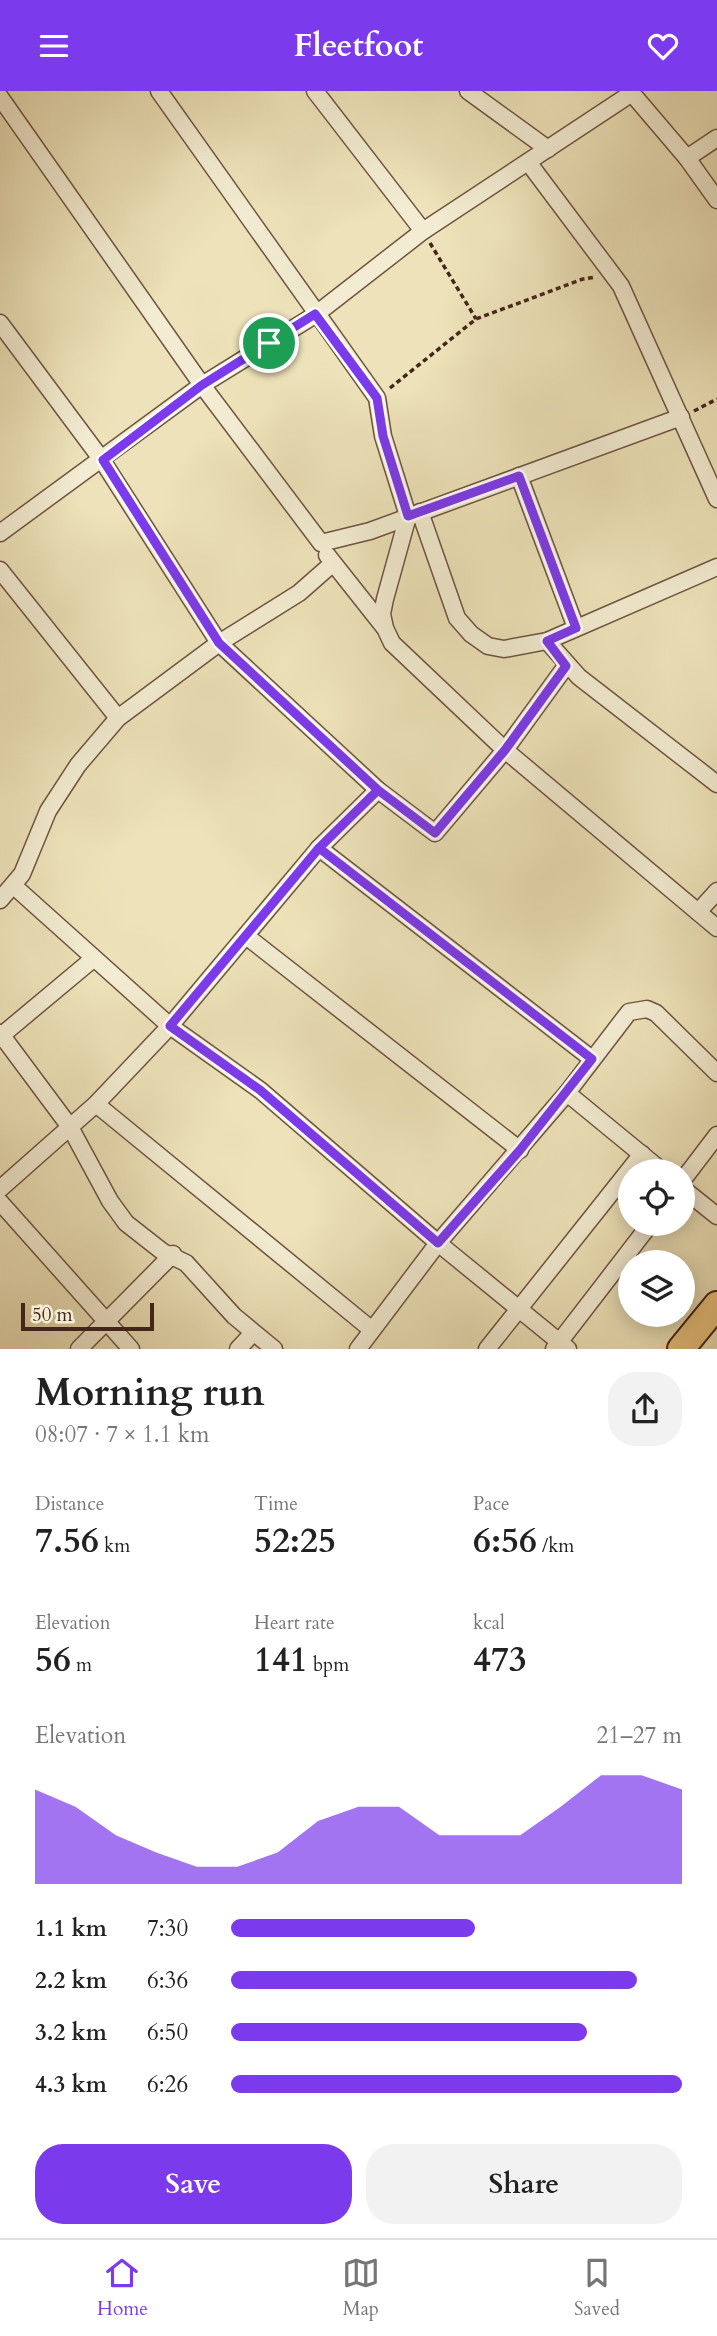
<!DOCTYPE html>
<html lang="en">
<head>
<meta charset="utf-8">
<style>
	:root { --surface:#fff; --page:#f2f2f2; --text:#222; --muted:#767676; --line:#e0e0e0; --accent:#7c3aed }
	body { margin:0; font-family:Cardo,serif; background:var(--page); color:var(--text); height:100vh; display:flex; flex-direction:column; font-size:26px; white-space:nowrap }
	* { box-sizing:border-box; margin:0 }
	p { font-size:23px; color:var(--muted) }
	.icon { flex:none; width:38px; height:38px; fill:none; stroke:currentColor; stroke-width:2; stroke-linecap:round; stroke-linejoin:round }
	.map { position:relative; height:1258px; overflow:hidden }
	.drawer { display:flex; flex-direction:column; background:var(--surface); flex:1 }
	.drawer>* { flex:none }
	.controls { position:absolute; left:618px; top:1068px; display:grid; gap:14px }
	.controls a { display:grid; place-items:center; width:77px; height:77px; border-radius:50%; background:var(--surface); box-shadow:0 4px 18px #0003; font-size:35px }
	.scale { position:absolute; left:21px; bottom:18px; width:133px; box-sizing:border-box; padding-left:7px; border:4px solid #442519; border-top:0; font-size:19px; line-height:24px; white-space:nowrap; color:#442519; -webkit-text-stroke:5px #f3ecd2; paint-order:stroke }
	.pin { position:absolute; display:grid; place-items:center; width:60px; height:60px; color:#fff; margin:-30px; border:4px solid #fff; border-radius:50%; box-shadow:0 2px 7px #0007 }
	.round { display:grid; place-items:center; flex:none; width:74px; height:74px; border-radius:28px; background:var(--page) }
	.overview { display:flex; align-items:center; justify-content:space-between; height:119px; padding:0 35px }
	h1 { font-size:38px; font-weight:600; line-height:52px }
	.figures { display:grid; grid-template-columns:repeat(3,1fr); gap:10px; height:119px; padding:7px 35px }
	.figures div { display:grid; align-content:center }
	.figures b { font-size:35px; font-weight:600 }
	.figures small { font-size:19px; font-weight:400 }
	.figures p { font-size:19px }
	.chart { height:196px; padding:14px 35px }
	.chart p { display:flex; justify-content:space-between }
	.chart svg { width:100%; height:126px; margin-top:7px; fill:var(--accent); opacity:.7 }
	.action { display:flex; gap:14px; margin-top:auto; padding:14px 35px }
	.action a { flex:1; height:80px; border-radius:28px; background:var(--accent); color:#fff; font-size:28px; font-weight:600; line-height:80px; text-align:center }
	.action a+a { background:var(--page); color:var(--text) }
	ul { padding:0 35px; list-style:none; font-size:23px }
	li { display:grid; grid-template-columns:112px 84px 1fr; align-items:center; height:52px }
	li i { height:18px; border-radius:9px; background:var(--accent) }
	header { display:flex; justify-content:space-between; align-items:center; height:91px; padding:0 35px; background:var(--accent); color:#fff; font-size:32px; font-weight:600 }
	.dock { display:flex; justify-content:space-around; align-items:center; height:98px; border-top:2px solid var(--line); background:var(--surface); font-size:19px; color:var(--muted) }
	.dock a { display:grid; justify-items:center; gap:4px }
	.dock .selected { color:var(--accent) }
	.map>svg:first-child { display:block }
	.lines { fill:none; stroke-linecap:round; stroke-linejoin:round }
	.minor-casing { stroke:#6e5441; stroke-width:19 }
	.trunk-casing { stroke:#442519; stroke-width:30 }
	.path { stroke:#442519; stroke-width:3.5; stroke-dasharray:5 3.5; stroke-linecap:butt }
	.minor { stroke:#f3ecd2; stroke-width:16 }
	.trunk { stroke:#e6c17c; stroke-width:26 }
	.route-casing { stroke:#fff; stroke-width:14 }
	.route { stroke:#7c3aed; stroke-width:9 }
</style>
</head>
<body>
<header><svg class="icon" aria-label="menu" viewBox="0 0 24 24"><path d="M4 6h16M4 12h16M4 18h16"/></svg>Fleetfoot<svg class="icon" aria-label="heart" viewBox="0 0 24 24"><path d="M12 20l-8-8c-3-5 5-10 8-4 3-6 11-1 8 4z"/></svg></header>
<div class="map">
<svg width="717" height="1258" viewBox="0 0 717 1258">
	<rect width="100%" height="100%" fill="#ede2b9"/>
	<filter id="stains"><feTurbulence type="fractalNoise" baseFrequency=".00286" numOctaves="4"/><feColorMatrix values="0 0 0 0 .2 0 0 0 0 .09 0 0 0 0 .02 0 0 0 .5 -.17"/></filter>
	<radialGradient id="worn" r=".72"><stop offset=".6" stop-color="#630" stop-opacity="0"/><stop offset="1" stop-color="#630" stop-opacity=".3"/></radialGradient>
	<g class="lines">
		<!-- minor casing -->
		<g class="minor-casing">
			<g id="minor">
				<polyline points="159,0 377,307 383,345 408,425 385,508 382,523 385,537 392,552 505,659 566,575"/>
				<polyline points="315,0 423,140"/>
				<polyline points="468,0 548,58"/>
				<polyline points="630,0 687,67 717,109"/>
				<polyline points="0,6 202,294 315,224 423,140 632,2"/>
				<polyline points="687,67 717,47"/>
				<polyline points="528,71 621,195 717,408"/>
				<polyline points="0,232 102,369 219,552 378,699 435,742 505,659 717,837"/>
				<polyline points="519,385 576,537"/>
				<polyline points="420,421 457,527 471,543 488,555 504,558 547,550 717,476"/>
				<polyline points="0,442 202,294 321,452 370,440 681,326"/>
				<polyline points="327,464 384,536"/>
				<polyline points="0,479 118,627"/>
				<polyline points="547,550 579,586 717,693"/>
				<polyline points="319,757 592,968"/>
				<polyline points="15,796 170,935 260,999 438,1152 568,1258"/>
				<polyline points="0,809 22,783 48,720 78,674 118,627 219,552 299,502 332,473"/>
				<polyline points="698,821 717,800"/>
				<polyline points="246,845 520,1059"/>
				<polyline points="0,942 70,1036 110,1110 126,1132 163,1161 186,1172 234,1225 274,1258"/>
				<polyline points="2,944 93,868"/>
				<polyline points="567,1002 662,1080"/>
				<polyline points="96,1013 372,1239"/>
				<polyline points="682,1090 717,1044"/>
				<polyline points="682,1097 717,1125"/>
				<polyline points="0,1098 96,1013 170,935 319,757 378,699"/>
				<polyline points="0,1111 131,1258"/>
				<polyline points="79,1258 173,1163"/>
				<polyline points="238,1258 253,1242"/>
				<polyline points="358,1258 438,1152 567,1002 629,921 647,918 656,922 717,982"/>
				<polyline points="487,1258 642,1063"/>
				<polyline points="554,1258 651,1132"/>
			</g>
		</g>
		<!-- trunk casing -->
		<g class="trunk-casing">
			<polyline id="trunk" points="681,1258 717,1214"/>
		</g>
		<!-- path -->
		<g class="path">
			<polyline points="430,152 476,228"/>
			<polyline points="390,297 476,228 583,188 596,186"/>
			<polyline points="694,320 717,308"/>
		</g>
		<!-- minor -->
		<use href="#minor" class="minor"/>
		<!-- trunk -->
		<use href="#trunk" class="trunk"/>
	</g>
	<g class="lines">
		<!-- route casing -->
		<g class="route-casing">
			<polyline id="route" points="269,252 202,294 103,369 219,552 378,699 319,757 170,935 260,999 438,1152 520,1059 592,968 319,757 378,699 435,742 505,659 566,575 547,550 576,537 519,385 408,425 383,345 377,307 315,223 269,252"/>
		</g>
		<!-- route -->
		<use href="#route" class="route"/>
	</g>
	<rect width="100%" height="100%" filter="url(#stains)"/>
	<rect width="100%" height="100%" fill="url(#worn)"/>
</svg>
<div class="controls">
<a><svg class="icon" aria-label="locate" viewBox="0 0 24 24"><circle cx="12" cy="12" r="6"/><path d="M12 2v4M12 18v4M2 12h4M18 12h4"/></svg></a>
<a><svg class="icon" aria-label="layers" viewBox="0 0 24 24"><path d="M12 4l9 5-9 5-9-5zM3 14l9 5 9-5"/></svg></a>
</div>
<div class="scale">50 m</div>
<div class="pin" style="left:269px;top:252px;background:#1e9e55"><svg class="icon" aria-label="arrive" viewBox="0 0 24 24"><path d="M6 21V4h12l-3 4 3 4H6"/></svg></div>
</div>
<section class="drawer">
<div class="overview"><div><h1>Morning run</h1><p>08:07 · 7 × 1.1 km</p></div><a class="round"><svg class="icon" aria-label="share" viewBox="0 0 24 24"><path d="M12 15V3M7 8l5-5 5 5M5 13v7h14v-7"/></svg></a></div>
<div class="figures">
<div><p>Distance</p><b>7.56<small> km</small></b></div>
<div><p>Time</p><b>52:25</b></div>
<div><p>Pace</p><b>6:56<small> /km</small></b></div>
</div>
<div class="figures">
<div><p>Elevation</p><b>56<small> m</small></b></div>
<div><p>Heart rate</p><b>141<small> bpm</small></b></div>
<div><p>kcal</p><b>473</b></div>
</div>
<div class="chart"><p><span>Elevation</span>21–27 m</p>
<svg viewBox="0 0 160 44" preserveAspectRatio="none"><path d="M0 44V11L10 17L20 27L30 33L40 38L50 38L60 33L70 22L80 17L90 17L100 27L110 27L120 27L130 17L140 6L150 6L160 11V44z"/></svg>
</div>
<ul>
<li><b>1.1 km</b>7:30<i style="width:54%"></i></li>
<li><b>2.2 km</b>6:36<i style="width:90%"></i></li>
<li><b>3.2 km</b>6:50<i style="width:79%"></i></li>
<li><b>4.3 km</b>6:26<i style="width:100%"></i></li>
</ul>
<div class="action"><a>Save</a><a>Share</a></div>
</section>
<nav class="dock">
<a class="selected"><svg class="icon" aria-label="home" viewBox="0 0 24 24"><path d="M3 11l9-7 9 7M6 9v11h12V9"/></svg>Home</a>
<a><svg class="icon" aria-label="map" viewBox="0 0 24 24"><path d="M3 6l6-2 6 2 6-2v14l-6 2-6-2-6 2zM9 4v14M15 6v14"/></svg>Map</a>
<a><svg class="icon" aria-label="saved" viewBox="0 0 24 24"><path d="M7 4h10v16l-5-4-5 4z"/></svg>Saved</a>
</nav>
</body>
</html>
